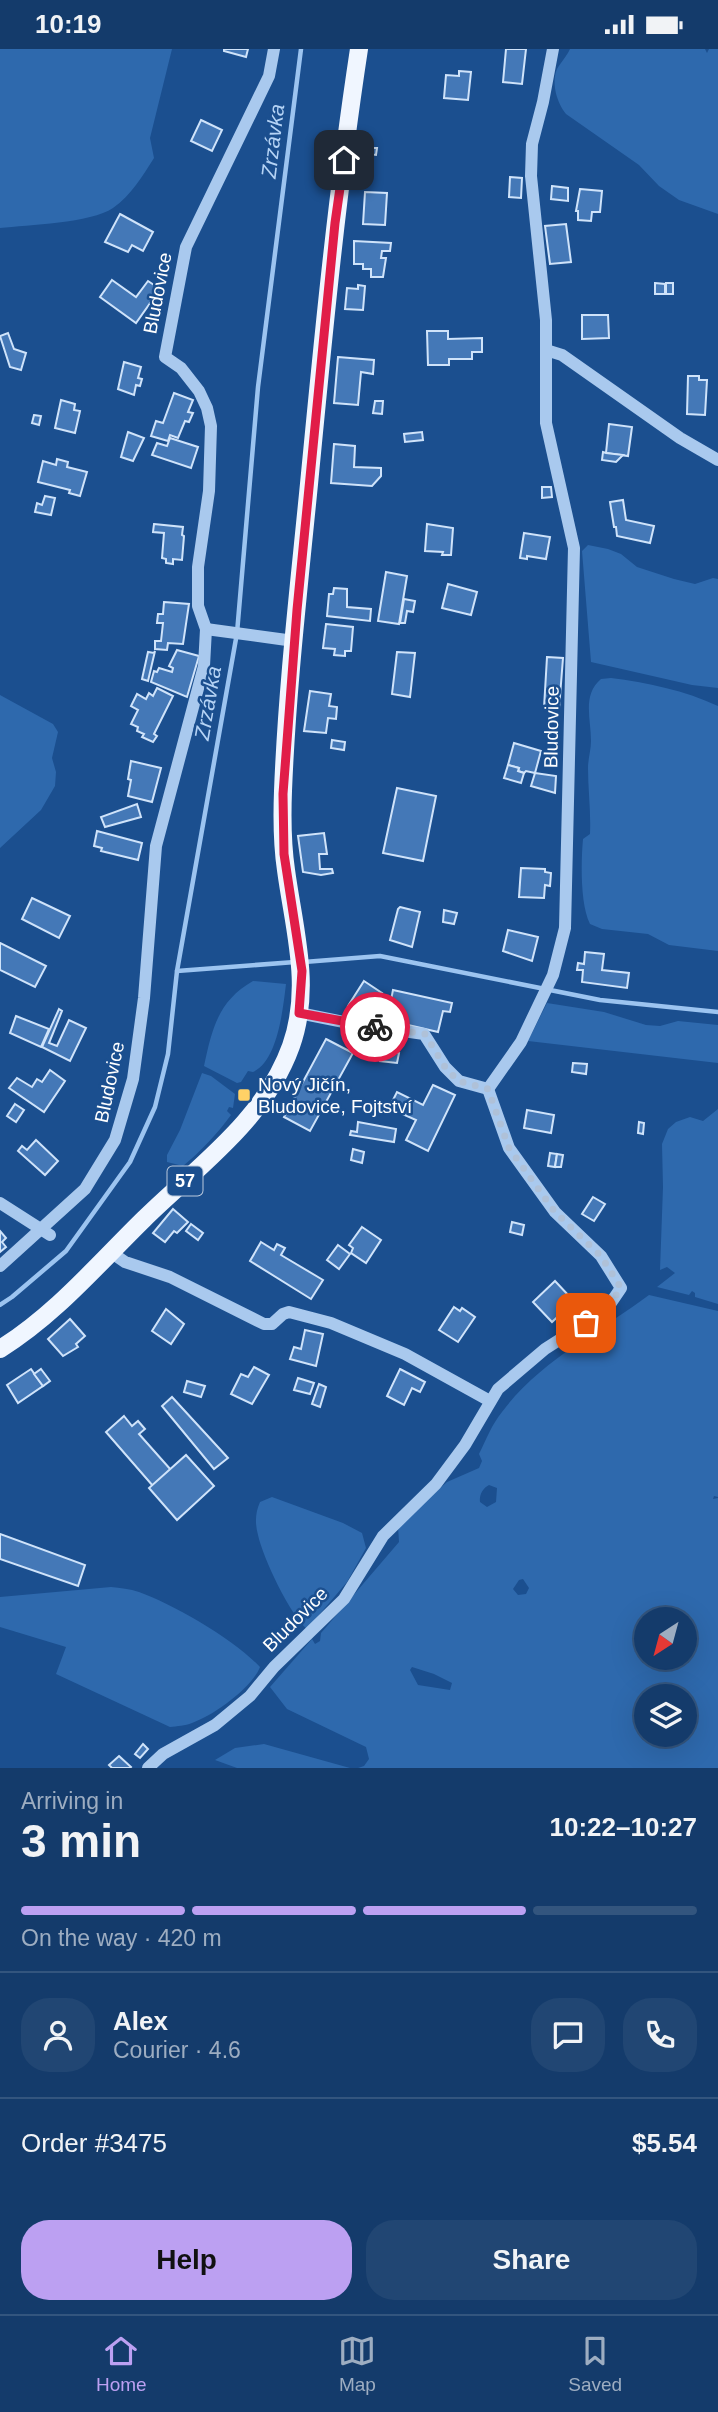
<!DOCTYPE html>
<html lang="en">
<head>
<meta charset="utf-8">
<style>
	body { margin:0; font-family:Helvetica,sans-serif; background:#214673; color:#f1f3f6; height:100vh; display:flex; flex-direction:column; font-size:26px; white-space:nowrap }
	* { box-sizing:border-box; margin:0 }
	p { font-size:23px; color:#9dadc1 }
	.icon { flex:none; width:38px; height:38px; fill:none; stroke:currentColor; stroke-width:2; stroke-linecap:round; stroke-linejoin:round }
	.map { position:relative; height:1719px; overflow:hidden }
	.panel { display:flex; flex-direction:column; background:#143b6b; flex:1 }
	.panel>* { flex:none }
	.needle { width:46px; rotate:216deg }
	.tools { position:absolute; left:634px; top:1558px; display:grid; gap:14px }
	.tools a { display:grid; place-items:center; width:63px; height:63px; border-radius:50%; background:#143b6b; box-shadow:0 7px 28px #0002,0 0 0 2px #33557e; font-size:35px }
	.pin { position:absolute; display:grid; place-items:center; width:60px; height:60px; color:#fff; margin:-30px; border-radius:14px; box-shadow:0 4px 10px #0006 }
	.courier { position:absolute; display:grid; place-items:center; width:70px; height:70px; margin:-35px; border:5px solid #e11d48; border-radius:50%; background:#fff; color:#222; box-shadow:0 2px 9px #0007 }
	.summary em { font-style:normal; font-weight:700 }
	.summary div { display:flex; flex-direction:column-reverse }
	.summary { display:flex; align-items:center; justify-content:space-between; height:119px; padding:0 21px }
	h1 { font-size:46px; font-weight:700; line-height:52px }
	.bar { display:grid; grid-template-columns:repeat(4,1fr); gap:10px 7px; align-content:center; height:84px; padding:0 21px }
	.bar i { height:9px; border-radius:5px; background:#33557e }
	.bar .current { background:#bca0f2 }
	.bar p { grid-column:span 4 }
	.line { display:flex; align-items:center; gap:18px; padding:0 21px; border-top:2px solid #33557e }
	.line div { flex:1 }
	.round { display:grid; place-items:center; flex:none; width:74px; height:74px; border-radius:28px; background:#214673 }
	.primary-button { display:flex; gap:14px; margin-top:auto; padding:14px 21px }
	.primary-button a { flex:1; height:80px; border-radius:28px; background:#bca0f2; color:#111; font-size:28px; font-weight:700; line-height:80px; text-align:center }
	.primary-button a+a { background:#214673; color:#f1f3f6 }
	.status { display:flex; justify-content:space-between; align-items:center; height:49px; padding:0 35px; background:#143b6b; direction:ltr }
	.status svg { height:19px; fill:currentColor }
	.dock { display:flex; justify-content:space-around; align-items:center; height:98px; border-top:2px solid #33557e; background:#143b6b; font-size:19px; color:#9dadc1 }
	.dock a { display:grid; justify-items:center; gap:4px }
	.dock .current { color:#bca0f2 }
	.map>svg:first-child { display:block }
</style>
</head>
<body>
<div class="status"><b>10:19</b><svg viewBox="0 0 49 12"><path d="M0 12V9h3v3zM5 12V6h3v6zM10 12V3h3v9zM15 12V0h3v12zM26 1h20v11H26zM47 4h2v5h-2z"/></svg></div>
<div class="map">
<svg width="718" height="1719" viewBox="0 0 718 1719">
	<rect width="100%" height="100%" fill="#1b4f8f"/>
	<!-- green -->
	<g fill="#2e69ad" fill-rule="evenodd">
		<path d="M0,0H172L150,89L154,109C142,128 131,146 113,159C91,174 28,176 0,179Z"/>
		<path d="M570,0H705L707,4L709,0H718V165L679,151L659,137L639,116L566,65C557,54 551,34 557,20C561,13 567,7 570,0Z"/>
		<path d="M588,496L608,500L621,505L637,518L674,530L695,535L713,529L718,530V639L692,636L591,613L582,502Z"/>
		<path d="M611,629C646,633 686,642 718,657V902L669,896L648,885L602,880L590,875C580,855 581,812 583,790L590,785C591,762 588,741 588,719C588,710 591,701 591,692C591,670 582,646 601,630Z"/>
		<path d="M0,646L53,675L58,683L52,709L56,723L55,737L41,761L0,799Z"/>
		<path d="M253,932L286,935C283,959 278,1012 253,1023L248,1022L241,1033L237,1034L204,1017C212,980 218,952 253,932Z"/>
		<path d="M547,954L604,963L646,976L660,977L678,972L718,976V1014L528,992Z"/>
		<path d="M202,1024L211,1027L235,1045L233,1059L229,1058L227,1062L231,1066C217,1085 201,1102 183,1117L167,1113V1106L180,1081Z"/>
		<path d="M718,1060V1255L695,1248V1244L692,1242L689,1246L657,1238L675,1224L667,1218L660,1221L663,1138L662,1095L668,1080L676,1073L690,1068L703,1072Z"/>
		<path d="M649,1246L718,1262V1448L714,1447L713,1450L718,1449V1719H358L364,1717L369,1710L366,1698L287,1660L270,1638L312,1590L315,1595L320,1592L321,1584L399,1493L398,1477L447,1433L479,1419L482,1412L479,1405C486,1391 492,1375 502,1363C540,1312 599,1283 649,1246ZM489,1436L497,1439L496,1453L487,1458L480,1453C479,1446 483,1439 489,1436ZM523,1530L529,1539L526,1545L518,1546L513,1540L519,1531ZM646,1570H684V1608H646ZM412,1618L434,1625L452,1634L450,1641L418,1636L410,1621ZM646,1647H684V1685H646Z"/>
		<path d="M272,1448L343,1474L362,1484L366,1499L347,1533L307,1580C290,1566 263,1509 258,1486C255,1475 255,1464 260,1453Z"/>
		<path d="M111,1538C120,1539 130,1540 139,1543C173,1555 235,1591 260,1618C252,1639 213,1667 192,1674C185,1677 177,1677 170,1678L56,1625L66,1598L0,1578V1548Z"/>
		<path d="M264,1695L350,1719H237L215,1711L235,1699Z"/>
	</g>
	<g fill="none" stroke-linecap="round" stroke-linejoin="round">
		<!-- stream -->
		<g stroke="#9cc4f0" stroke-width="4.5">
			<path d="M304,913L380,907L600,951L718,963"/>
			<path d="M177,922L295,913"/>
			<path d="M0,1256L12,1248L66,1202L130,1113L155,1058L168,1005L177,922L237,584L258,338L301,0"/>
		</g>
	</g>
	<!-- building -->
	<g fill="#4478b7" stroke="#cfe3fa" stroke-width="2">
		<path d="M224,0H248L246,8L224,2Z"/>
		<path d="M506,0H526L522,35L503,33Z"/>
		<path d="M459,22L471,23L468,51L444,49L446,26L459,27Z"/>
		<path d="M201,71L222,81L212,102L191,92Z"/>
		<path d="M369,99H377L376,106L368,105Z"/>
		<path d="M510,128L522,129L521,149L509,148Z"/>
		<path d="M552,137L568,139V152L551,150Z"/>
		<path d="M580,140L602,142L600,163H592L591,172L578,171V162H576Z"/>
		<path d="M365,143L387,144L385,176L363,175Z"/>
		<path d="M120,165L153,183L143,202L132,196L128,203L105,193Z"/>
		<path d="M566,175L571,213L550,215L545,177Z"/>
		<path d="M354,192L391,194L390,202H382L381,209H386L383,228H371V220H363V215H354Z"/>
		<path d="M112,231L136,248L148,232L160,240L136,274L100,248Z"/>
		<path d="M655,234L665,235V245H655Z"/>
		<rect x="666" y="234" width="7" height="11"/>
		<path d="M358,236L365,237L363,261L345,260L347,239L358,240Z"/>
		<path d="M582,266H608L609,289L582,290Z"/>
		<path d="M427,282H448V290L482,289V303H472V310H449V316H428Z"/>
		<path d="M8,284L14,300L26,304L21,321L10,318L0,287Z"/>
		<path d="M338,308L374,311L373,325L361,323L358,356L334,354Z"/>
		<path d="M124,313L141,318L138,329L142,330L140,337L136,336L134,346L118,340Z"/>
		<path d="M688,327H699V331H707L705,366L687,365Z"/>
		<path d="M174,344L193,351L188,363L193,364L189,373L185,372L178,389L170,386L168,392L151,387L156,372L163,374Z"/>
		<path d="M61,351L75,355L74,361L80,362L75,384L55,379Z"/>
		<path d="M375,352H383L382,365L373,364Z"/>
		<path d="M34,366L41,367L39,376L32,374Z"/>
		<path d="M609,375L632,378L628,407L606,404Z"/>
		<path d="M128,383L144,389L133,412L121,408Z"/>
		<path d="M422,383L423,391L405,393L404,385Z"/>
		<path d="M170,389L198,398L191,419L152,406L157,394L167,397Z"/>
		<path d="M334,395L355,397L354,418L381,419V427L372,437L331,434Z"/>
		<path d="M603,403L606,404L623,406L616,413L602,411Z"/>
		<path d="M57,410L68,413L67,418L87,423L80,447L69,444L70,441L38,433L43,412L56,416Z"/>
		<path d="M542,438H551L552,448L542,449Z"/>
		<path d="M45,447L55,449L51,466L35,463L37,454L42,456Z"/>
		<path d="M623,451L626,471L654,477L650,494L617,487L616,478H614L610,453Z"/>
		<path d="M154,475L183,478L182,486L184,487L182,511L173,510V515L166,514V510L162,509L164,484L153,483Z"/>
		<path d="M427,475L453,479L451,506H442L443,503L425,502Z"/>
		<path d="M524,484L550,488L546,510L527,507V510L520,509Z"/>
		<path d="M386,523L407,527L399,575L378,572Z"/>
		<path d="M448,535L477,543L471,566L442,559Z"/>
		<path d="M334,539L347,540V558L371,560L370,572L327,567L329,545H333Z"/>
		<path d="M404,550L415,552L413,563L407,562L405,574H400Z"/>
		<path d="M164,553L189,555L183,595L168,594L167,601L155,600V592H161L163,574H157L158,565H163Z"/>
		<path d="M326,575L353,578L351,602H345V607L334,606L335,600L323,599Z"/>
		<path d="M177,601L199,607L187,648L151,633L154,622L157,623L159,619L172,623L173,619L169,617Z"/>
		<path d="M155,602L148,632L142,630L148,603L154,604Z"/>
		<path d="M397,603L415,604L410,648L392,645Z"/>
		<path d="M547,608L563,609L559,660L544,659Z"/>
		<path d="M157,639L173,647L154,685L157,687L153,693L142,688L144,685L137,682L138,678L131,675L138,661L131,657L137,645L146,650L149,644L153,647Z"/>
		<path d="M310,642L331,645L329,657L337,658L336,670L328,669L326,684L304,682Z"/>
		<path d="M332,691L345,693L344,701L331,699Z"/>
		<path d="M514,694L541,702L535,724L526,722L524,724L518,722L519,719L508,716Z"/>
		<path d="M131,712L161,719L152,753L128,747L131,731L128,730Z"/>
		<path d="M508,716L519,719L518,722L524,724L521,734L504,729Z"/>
		<path d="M535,724L556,727L555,744L531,737Z"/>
		<path d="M397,739L436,747L423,812L383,804Z"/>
		<path d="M137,755L141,768L105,778L101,768Z"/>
		<path d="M97,782L142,794L138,811L101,802L102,799L94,797Z"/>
		<path d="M324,784L327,805H319L320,820H332L333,824L321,826L303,823L298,787Z"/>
		<path d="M521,819L545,820V823L551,824L550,837L545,836L544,849L519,848Z"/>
		<path d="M32,849L70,867L59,889L22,870Z"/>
		<path d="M400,858L420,863L412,898L390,891L398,860Z"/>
		<path d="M444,861L457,864L454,875L443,873Z"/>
		<path d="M508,881L538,888L532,912L503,902Z"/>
		<path d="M0,894L46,917L35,938L0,921Z"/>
		<path d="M585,903L604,905L602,921L629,924L627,939L582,933L583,921H577L578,914L584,915Z"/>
		<path d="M364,932L382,944L365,969L348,957Z"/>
		<path d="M393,941L452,954L450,963L443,962L438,983L387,971Z"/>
		<path d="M374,955L389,959L387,971L366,966Z"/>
		<path d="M59,960L62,962L49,994L57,997L69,971L86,979L70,1012L42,998Z"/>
		<path d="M16,967L49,980L41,998L10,984Z"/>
		<path d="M326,990L353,1004L310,1082L284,1068Z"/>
		<path d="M381,1002L399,1004L397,1014L380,1012Z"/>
		<path d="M573,1014L587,1015L586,1025L572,1023Z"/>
		<path d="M50,1021L65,1032L44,1063L9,1039L17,1029L32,1038L37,1030L42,1033Z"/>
		<path d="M433,1036L455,1046L428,1102L406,1091L416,1071L389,1059L397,1043L423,1056Z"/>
		<path d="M15,1055L24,1061L16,1073L7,1067Z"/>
		<path d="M527,1061L554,1066L551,1084L524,1079Z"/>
		<path d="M358,1073L396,1080L394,1093L350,1086L351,1082L357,1083Z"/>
		<path d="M639,1073L644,1074L643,1085L638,1084Z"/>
		<path d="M36,1091L58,1112L45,1126L18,1102L22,1097L27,1101Z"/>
		<path d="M353,1100L364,1103L362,1114L351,1111Z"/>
		<path d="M550,1104L557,1105L555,1118L548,1117Z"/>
		<path d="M557,1105L563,1106L561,1118H555Z"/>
		<path d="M593,1148L605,1155L594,1172L582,1165Z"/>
		<path d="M173,1160L188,1173L177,1184L174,1182L165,1193L153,1184Z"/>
		<path d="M512,1173L524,1176L522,1186L510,1183Z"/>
		<path d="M191,1175L203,1184L198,1191L186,1182Z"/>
		<path d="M362,1178L381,1191L366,1214L351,1204L353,1199L349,1196Z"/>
		<path d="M0,1182L6,1189L2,1193L6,1198L0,1203Z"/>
		<path d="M261,1193L274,1201L277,1195L285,1199L281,1206L323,1231L311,1250L250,1212Z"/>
		<path d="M338,1196L350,1205L339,1220L327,1211Z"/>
		<path d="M555,1232L570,1248L560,1257L565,1261L552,1273L533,1253Z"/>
		<path d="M454,1258L460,1262L462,1259L475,1268L458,1293L439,1281Z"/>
		<path d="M166,1260L184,1275L171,1295L152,1282Z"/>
		<path d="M70,1270L85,1287L76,1295L78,1298L63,1307L48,1290Z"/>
		<path d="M305,1281L323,1285L316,1317L290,1310L294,1298L301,1300Z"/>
		<path d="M254,1318L269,1326L252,1355L231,1345L241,1325L248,1328Z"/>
		<path d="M31,1320L43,1337L18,1354L7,1336Z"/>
		<path d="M41,1320L50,1332L43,1337L34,1325Z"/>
		<path d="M400,1320L425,1333L420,1343L412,1339L404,1356L387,1347Z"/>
		<path d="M298,1329L314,1334L310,1345L294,1341Z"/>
		<path d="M187,1332L205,1337L201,1348L184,1343Z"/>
		<path d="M319,1335L326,1338L320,1358L312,1355Z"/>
		<path d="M172,1348L228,1409L214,1420L162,1357Z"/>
		<path d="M124,1367L132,1377L138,1372L145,1380L139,1385L171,1421L153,1437L106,1383Z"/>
		<path d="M186,1406L214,1437L177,1471L149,1439Z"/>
		<path d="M0,1485L85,1516L78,1537L0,1510Z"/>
		<path d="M143,1695L148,1700L140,1709L135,1705Z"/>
		<path d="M119,1707L131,1718L130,1719H112L109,1716Z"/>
	</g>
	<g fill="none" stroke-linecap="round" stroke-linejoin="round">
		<!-- minor -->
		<g stroke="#a9c9ee" stroke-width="12">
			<path d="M546,301L562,306L680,389L718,411"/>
			<path d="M206,580L294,592"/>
			<path d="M299,964L354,975L424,985L445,1018L459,1032L488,1040"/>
			<path d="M488,1040L521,993L553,926L565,879L574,499L546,374V271L531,127L532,95L543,53L553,0"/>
			<path d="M0,1154L50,1186"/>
			<path d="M112,1204L125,1213L170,1228L264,1275H272L283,1265L289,1263L331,1274L405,1305L490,1352"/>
			<path d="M0,1217L85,1140L115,1091L133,1030L144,949L156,797L204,617L206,580L198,557V518L209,442L211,377L207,359L199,342L181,319L165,308L186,198L269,27L274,0"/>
			<path d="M148,1719L163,1705L215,1676L250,1647L274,1618L344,1550L383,1487L436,1435L465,1396L498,1340L545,1300L606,1261L621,1239L601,1207L555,1163L509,1099L488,1040"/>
		</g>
		<!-- major -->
		<path stroke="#f0f6ff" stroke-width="18" d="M0,1300C55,1266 98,1215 144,1170C198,1117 264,1072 291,997C312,938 294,881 286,821C282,794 282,768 283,742C287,639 299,537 309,435C323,289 337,144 359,0"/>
	</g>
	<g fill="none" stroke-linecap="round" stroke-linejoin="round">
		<!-- done -->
		<path stroke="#afc1d8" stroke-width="7" stroke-dasharray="0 12.6" d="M375,978L425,985L445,1018L458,1032L488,1040L509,1099L555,1163L601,1207L621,1239L606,1261L586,1274"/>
		<!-- route -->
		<path stroke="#e11d48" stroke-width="9" d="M344,111L335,174L297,561L283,745L284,805L302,922L299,964L375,978"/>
	</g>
	<!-- markers -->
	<rect fill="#ffd166" stroke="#1b4f8f" stroke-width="2.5" x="237" y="1039" width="14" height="14" rx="3.5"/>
	<g text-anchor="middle" stroke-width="5" stroke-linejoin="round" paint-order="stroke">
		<!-- shield labels -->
		<rect fill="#1b4f8f" stroke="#bbcadd" stroke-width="2" x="167.5" y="1117.5" width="35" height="29" rx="5"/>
		<g font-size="18" font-weight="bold" fill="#fff">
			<text x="185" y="1138">57</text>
		</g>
		<!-- street labels -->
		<g font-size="19" fill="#fff" stroke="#1b4f8f">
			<text transform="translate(157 244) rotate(-79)" y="7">Bludovice</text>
			<text transform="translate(551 678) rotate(-89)" y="7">Bludovice</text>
			<text transform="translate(109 1033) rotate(-78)" y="7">Bludovice</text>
			<text transform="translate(295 1570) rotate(-45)" y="7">Bludovice</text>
		</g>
		<!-- poi labels -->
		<g font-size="19" fill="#fff" stroke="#1b4f8f" text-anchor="start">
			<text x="258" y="1042">Nový Jičín,<tspan x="258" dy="22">Bludovice, Fojtství</tspan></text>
		</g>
		<!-- water labels -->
		<g font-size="21" font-style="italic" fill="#b5d3f5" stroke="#1b4f8f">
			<text transform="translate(273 92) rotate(-83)" y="7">Zrzávka</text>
			<text transform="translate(208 654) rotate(-80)" y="7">Zrzávka</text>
		</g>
	</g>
</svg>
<div class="tools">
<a><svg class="needle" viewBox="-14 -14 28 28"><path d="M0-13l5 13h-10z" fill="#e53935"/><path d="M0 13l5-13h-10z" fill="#9dadc1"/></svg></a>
<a><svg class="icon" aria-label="layers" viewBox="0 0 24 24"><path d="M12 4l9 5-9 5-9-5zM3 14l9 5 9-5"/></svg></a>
</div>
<div class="pin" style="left:586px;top:1274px;background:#ea580c"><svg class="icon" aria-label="bag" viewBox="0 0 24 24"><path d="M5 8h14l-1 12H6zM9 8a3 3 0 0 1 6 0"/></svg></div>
<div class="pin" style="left:344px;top:111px;background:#1f2937"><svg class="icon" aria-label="home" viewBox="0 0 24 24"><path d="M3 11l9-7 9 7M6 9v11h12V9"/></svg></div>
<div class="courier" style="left:375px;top:978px"><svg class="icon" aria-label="bike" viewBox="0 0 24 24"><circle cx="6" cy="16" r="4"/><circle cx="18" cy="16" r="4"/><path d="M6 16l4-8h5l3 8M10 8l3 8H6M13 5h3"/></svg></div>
</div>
<section class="panel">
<div class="summary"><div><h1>3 min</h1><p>Arriving in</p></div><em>10:22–10:27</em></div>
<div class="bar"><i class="current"></i><i class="current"></i><i class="current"></i><i></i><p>On the way · 420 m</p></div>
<div class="line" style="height:126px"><a class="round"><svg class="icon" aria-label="person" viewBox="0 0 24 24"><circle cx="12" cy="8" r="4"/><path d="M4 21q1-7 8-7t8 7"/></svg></a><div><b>Alex</b><p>Courier · 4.6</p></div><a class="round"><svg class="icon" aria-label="chat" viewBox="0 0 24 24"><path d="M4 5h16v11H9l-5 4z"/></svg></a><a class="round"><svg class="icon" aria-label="phone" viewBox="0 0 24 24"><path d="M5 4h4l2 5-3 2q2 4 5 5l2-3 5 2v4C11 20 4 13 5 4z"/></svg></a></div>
<div class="line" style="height:91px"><div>Order #3475</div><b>$5.54</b></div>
<div class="primary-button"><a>Help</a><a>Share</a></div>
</section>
<nav class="dock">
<a class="current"><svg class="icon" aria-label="home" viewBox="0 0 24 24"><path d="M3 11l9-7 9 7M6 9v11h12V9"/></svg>Home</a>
<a><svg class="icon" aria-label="map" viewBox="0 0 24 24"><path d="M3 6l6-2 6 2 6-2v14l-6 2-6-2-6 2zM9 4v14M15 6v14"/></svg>Map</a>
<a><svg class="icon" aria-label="saved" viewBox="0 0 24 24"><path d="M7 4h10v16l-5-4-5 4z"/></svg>Saved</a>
</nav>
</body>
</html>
